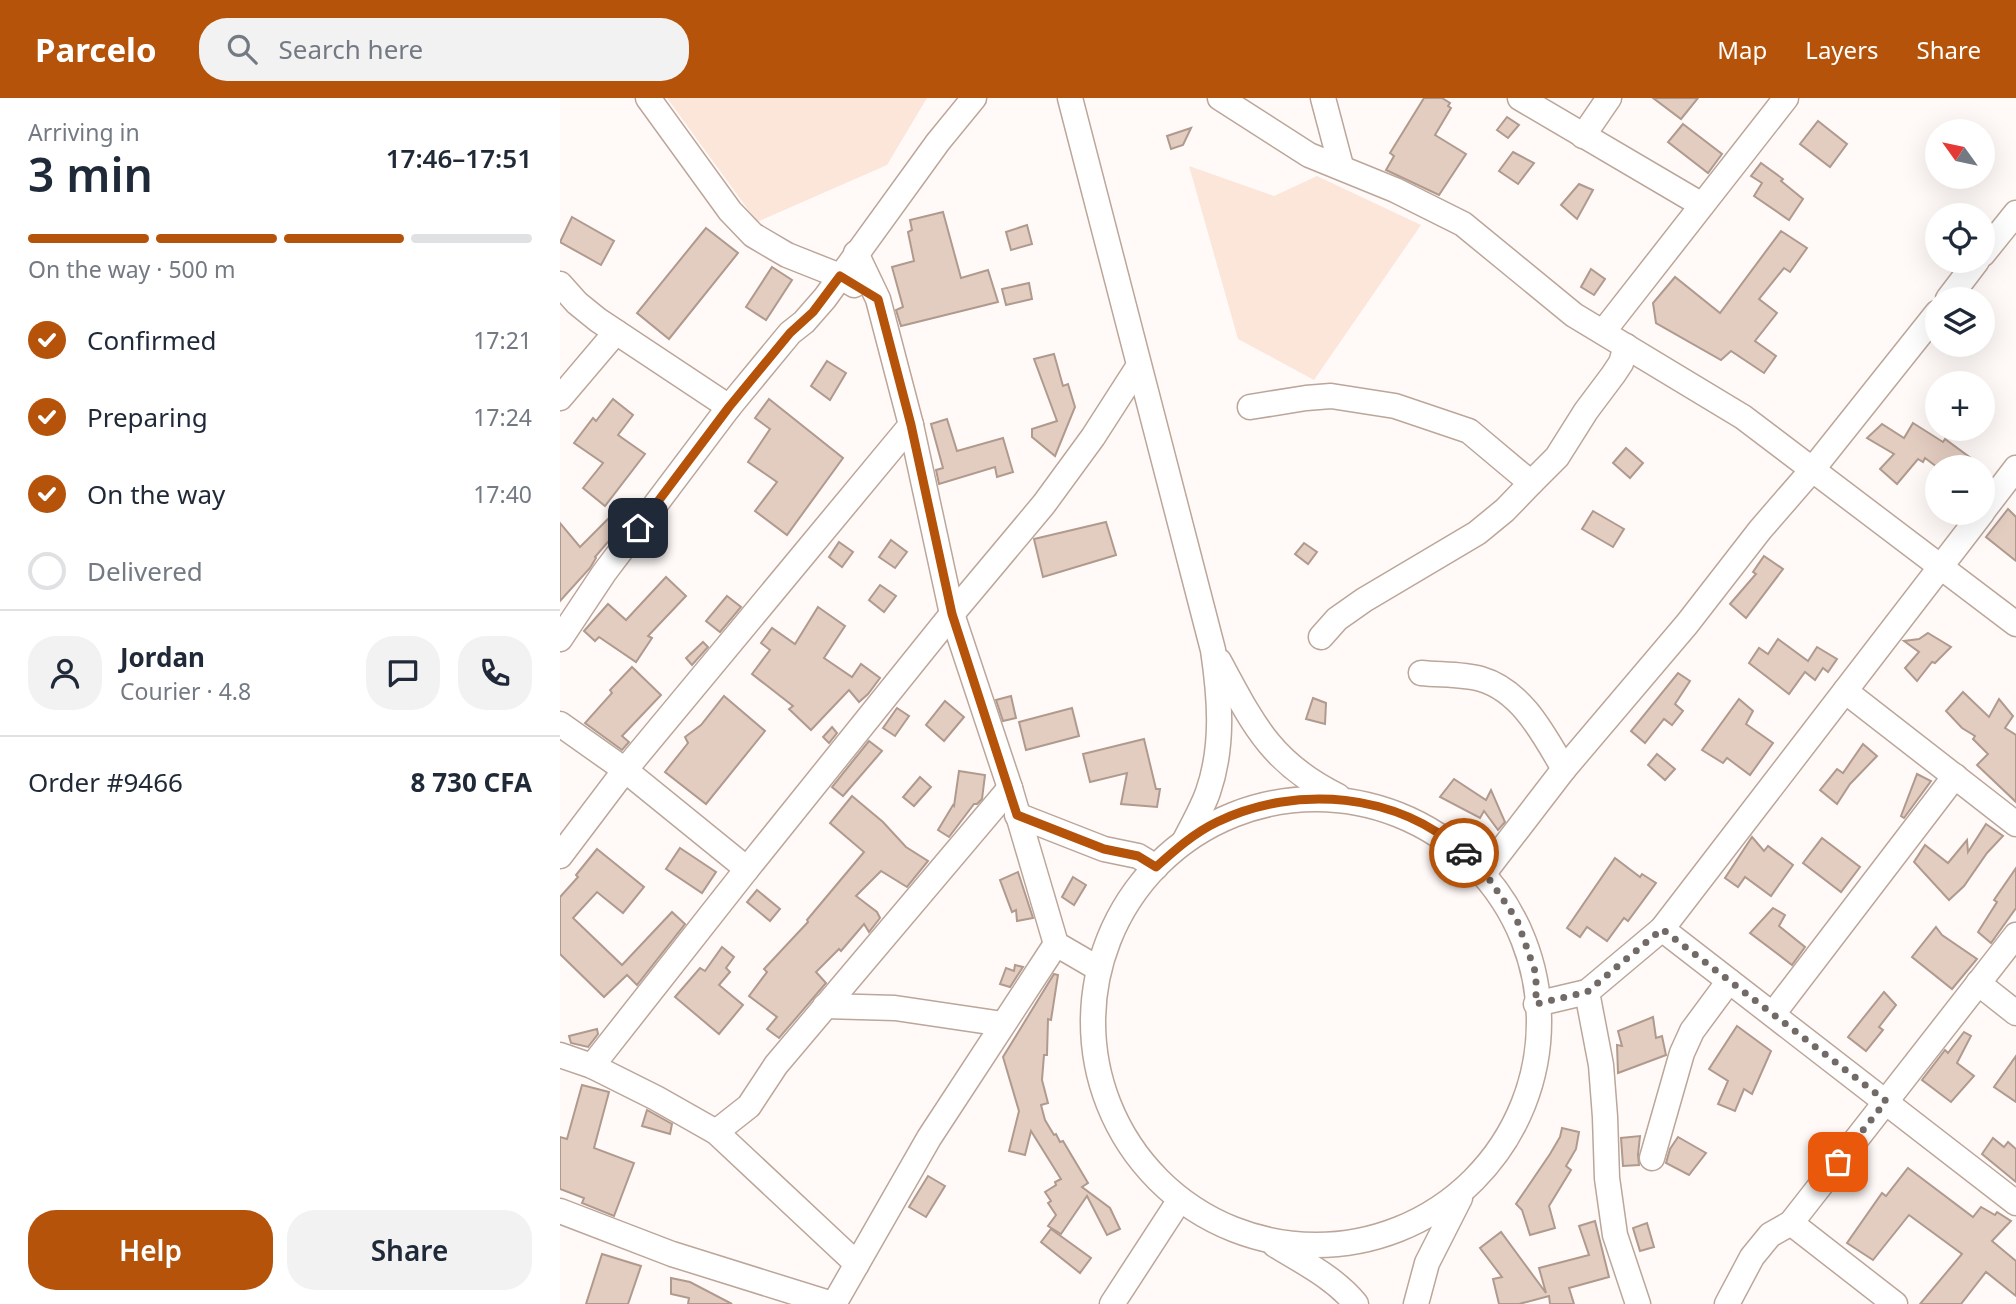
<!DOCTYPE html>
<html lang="en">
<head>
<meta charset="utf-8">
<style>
	body { margin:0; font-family:"Noto Sans",sans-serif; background:#f2f2f3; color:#1f2937; height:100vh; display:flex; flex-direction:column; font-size:26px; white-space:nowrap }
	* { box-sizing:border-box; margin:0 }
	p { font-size:23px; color:#747a83 }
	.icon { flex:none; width:38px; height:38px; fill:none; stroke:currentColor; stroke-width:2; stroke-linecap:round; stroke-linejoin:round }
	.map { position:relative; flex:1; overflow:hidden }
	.sheet { display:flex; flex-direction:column; background:#fff; width:560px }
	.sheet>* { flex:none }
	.needle { width:46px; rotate:303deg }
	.controls { position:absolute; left:1365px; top:21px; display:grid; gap:14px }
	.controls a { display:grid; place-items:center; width:70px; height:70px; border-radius:50%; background:#fff; box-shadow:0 7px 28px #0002; font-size:35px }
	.pin { position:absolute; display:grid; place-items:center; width:60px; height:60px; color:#fff; margin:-30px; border-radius:14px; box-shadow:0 4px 10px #0006 }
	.courier { position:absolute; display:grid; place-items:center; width:70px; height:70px; margin:-35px; border:5px solid #b45309; border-radius:50%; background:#fff; color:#222; box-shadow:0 2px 9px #0007 }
	.overview em { font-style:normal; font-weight:600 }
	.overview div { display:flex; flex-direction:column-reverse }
	.overview { display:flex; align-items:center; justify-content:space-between; height:119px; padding:0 28px }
	h1 { font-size:46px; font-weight:600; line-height:52px }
	.bar { display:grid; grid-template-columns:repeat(4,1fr); gap:10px 7px; align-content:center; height:84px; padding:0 28px }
	.bar i { height:9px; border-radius:5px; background:#e0e1e3 }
	.bar .selected { background:#b45309 }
	.bar p { grid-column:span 4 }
	.line { display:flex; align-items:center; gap:18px; padding:0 28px; border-top:2px solid #e0e1e3 }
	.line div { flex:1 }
	.round { display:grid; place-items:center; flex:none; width:74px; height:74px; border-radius:28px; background:#f2f2f3 }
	ol { padding:0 28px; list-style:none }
	li { display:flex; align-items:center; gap:21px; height:77px }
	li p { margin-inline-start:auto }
	li .icon { padding:7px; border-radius:50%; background:#b45309; color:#fff; stroke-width:4 }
	li:last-child { color:#747a83 }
	li i { width:38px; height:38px; border:4px solid #e0e1e3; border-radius:50% }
	.cta { display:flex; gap:14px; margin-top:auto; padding:14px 28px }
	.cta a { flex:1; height:80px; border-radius:28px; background:#b45309; color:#fff; font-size:28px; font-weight:600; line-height:80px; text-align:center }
	.cta a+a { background:#f2f2f3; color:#1f2937 }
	header { display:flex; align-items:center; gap:42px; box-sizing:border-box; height:98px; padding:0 35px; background:#b45309; color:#fff }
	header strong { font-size:33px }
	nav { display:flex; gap:38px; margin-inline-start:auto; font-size:24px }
	.search { width:490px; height:63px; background:#f2f2f3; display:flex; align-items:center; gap:18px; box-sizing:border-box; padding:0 24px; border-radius:28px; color:#747a83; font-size:26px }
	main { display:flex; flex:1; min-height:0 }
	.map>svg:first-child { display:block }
</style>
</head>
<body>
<header>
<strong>Parcelo</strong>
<div class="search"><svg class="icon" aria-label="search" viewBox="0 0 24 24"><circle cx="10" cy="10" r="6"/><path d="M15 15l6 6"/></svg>Search here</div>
<nav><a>Map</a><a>Layers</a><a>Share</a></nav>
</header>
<main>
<section class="sheet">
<div class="overview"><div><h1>3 min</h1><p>Arriving in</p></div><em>17:46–17:51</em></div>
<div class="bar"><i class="selected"></i><i class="selected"></i><i class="selected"></i><i></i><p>On the way · 500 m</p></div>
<ol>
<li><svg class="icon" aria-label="check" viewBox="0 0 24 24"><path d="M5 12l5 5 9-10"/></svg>Confirmed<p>17:21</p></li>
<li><svg class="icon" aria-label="check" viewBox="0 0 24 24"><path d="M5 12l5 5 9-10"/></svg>Preparing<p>17:24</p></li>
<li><svg class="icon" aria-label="check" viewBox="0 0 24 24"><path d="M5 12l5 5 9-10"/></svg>On the way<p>17:40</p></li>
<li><i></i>Delivered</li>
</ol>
<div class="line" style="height:126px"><a class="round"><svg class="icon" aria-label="person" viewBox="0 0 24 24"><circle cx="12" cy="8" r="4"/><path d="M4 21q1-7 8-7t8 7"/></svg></a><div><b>Jordan</b><p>Courier · 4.8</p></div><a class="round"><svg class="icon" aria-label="chat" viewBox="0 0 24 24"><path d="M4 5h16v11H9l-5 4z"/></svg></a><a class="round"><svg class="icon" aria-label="phone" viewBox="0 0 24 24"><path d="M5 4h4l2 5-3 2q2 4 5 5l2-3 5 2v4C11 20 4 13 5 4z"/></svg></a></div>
<div class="line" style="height:91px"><div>Order #9466</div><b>8 730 CFA</b></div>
<div class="cta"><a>Help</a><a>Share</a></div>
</section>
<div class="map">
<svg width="1456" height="1206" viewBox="0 0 1456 1206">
	<rect width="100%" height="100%" fill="#fffaf8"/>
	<!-- green -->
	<g fill="#fce6d9">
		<path d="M107,0H367L327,67L197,124Z"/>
		<path d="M629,68L714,98L757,78L861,127L754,282L678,241Z"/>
	</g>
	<!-- building -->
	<g fill="#e3ccc0" stroke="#b09a8e" stroke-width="2">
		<path d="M864,0H882L890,5L888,8L891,10L875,37L906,56L879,97L826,72L834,58L830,55Z"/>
		<path d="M1093,0H1138L1121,21Z"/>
		<path d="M947,19L959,27L948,40L937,32Z"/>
		<path d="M1258,23L1287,46L1270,69L1240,46Z"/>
		<path d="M1123,26L1162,56L1148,75L1108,44Z"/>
		<path d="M631,30L623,47L611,51L607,38Z"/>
		<path d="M953,54L974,65L958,86L939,73Z"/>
		<path d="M1201,65L1223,81L1221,83L1243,101L1229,122L1194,98L1202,85L1191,78Z"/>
		<path d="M1019,86L1033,92L1017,121L1001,107Z"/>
		<path d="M383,114L401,180L428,172L438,204L341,228L336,212L343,209L332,169L354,163L348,134L352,132L350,122Z"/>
		<path d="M12,119L54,143L41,167L0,144Z"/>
		<path d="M467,127L472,146L451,152L446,134Z"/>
		<path d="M146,130L178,155L109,241L77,215Z"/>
		<path d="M1221,133L1247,150L1230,174L1224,170L1199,201L1217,215L1195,243L1216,258L1204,275L1171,253L1161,262L1096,225L1093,205L1115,179L1160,215Z"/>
		<path d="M212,169L232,182L206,222L186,209Z"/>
		<path d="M1031,171L1045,181L1034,197L1021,189Z"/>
		<path d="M469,185L472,201L446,207L442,191Z"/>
		<path d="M494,256L503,288L508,286L515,309L495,358L472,339V331L497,323L474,261Z"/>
		<path d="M267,263L286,275L270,302L251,288Z"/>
		<path d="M53,301L73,317L58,337L85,356L45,408L23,390L43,365L14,345L33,320L36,323Z"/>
		<path d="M209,301L283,360L227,437L195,413L217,384L188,364L210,331L195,320Z"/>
		<path d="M387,321L397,353L443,340L453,374L437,379L435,369L379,386L376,372L383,370L371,326Z"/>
		<path d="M1353,325L1383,344L1385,341L1423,369H1377L1365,360L1363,364L1358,361L1337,386L1320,371L1334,356L1307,340L1322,326L1344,340Z"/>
		<path d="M1066,350L1083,365L1070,380L1053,365Z"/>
		<path d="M1448,411L1456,419V463L1426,439Z"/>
		<path d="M1033,413L1064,431L1053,449L1022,431Z"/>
		<path d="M48,421L59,431L35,459L36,460L30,470L0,503V425L20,449Z"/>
		<path d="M546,424L556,457L483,479L474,441Z"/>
		<path d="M331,442L347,454L335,470L319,459Z"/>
		<path d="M279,444L293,454L282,469L269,459Z"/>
		<path d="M744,445L757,454L748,466L735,456Z"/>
		<path d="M1204,458L1223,471L1186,520L1170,506L1196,476L1193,474Z"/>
		<path d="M106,479L126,498L88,538L92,540L76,564L39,539L35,543L24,533L48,506L66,522Z"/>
		<path d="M320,487L336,498L324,514L309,502Z"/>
		<path d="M167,498L181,509L160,534L146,523Z"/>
		<path d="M258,509L285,528L264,560L292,579L301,566L320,580L308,596L299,604L289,592L251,632L229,611L233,608L192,576L210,552L201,545L212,530L235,546Z"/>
		<path d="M1368,535L1391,549L1375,565L1372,564L1357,583L1345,570L1359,554L1344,543L1359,541Z"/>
		<path d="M1218,541L1248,563L1257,549L1277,561L1268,574L1263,570L1255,582L1245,574L1229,596L1189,565L1199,550L1208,556Z"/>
		<path d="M143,544L148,549L132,567L126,560Z"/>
		<path d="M72,569L101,597L62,638L69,644L62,652L25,625L52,595L50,592Z"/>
		<path d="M1118,575L1130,583L1115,606L1123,613L1112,627L1104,621L1085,645L1071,633Z"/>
		<path d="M1403,594L1429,619L1439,601L1453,618L1445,630L1456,637V704L1417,667L1428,656L1413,641L1415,638L1402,630L1386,613Z"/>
		<path d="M164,598L205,633L146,706L105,674L128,645L125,639L141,627Z"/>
		<path d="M451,598L456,620L443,623L436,602Z"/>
		<path d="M753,600L766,605L765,626L746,621Z"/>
		<path d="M1179,601L1193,613L1186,626L1213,645L1190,677L1167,660L1163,665L1142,652Z"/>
		<path d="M385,603L404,619L384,643L366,627Z"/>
		<path d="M337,610L349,618L335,638L323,630Z"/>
		<path d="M512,610L519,638L466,652L459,624Z"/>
		<path d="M272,629L277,635L269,645L263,639Z"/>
		<path d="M584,641L596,691H600L597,709L561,706L567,675L530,684L523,656Z"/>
		<path d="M309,643L322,653L283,698L272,689Z"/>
		<path d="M1303,646L1317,658L1290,686L1277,706L1260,692L1277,671L1283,675Z"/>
		<path d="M1097,656L1115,671L1105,682L1088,667Z"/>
		<path d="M399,673L425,677L422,701L417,706H414L389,739L378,732L393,707L394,708Z"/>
		<path d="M1357,676L1371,683L1344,720L1341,718Z"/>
		<path d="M360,679L371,689L354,708L343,699Z"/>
		<path d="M894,681L926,702L931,692L945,724L938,732L924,713L920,720L880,699Z"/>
		<path d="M292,698L323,724L346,749L368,763L347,789L321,773L296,798L317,814L320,820L309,834L304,826L281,853L279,851L256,874L266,885L219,940L207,931L217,919L189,898L207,874L204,871L248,824L247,822L304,754L270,725Z"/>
		<path d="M1426,726L1443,738L1427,755L1404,788L1389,802L1354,764L1365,747L1388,765L1407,742L1408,754Z"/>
		<path d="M1192,739L1204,753L1208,748L1233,767L1211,798L1185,779L1178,789L1165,780Z"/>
		<path d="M1262,740L1300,769L1281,794L1243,765Z"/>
		<path d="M120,750L156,774L142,795L106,771Z"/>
		<path d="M37,751L84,789L63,815L37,794L13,820L62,867L112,814L125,826L77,887L67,877L44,899L0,856V799L18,779L16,777Z"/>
		<path d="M1055,760L1080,779L1082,776L1096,785L1068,823L1064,820L1047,843L1027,829L1020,839L1007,830Z"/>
		<path d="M1456,770V810L1431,845L1418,834L1437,804L1434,802Z"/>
		<path d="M458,774L473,820L457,823L456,812L452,814L440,782Z"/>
		<path d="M513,779L526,787L514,807L502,799Z"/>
		<path d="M197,792L220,811L210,823L187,804Z"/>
		<path d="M1213,810L1225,817L1219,828L1245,849L1232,867L1190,835Z"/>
		<path d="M1376,829L1382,837L1417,861L1392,891L1352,859Z"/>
		<path d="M162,849L174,859L166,870L170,874L159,887L183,907L159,936L115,899L140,870L145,873Z"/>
		<path d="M455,867L463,869L450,889L440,886L446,870L454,873Z"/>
		<path d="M494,876L498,877L491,922L488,921L487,957H484L482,982L488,1005L481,1007L485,1022L494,1037L496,1036L500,1044L503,1043L528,1085L522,1089L550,1110L560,1131L547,1137L527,1098L501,1136L488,1128L496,1117L488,1105L491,1103L485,1094L496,1087L495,1084L501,1081L471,1033L465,1057L449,1053L459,1013L443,959Z"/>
		<path d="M1324,894L1336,907L1319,929L1323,932L1306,953L1288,939Z"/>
		<path d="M1093,919L1096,940L1102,938L1106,957L1058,975L1057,947L1062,948L1058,933Z"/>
		<path d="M1177,928L1211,953L1192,996L1184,991L1175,1013L1158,1006L1168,983L1149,971Z"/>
		<path d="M37,931L38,936L28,949L11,945L9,938Z"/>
		<path d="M1404,934L1411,938L1397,965L1414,978L1391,1004L1362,982L1385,952L1388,955Z"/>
		<path d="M1456,958V1004L1434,989Z"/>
		<path d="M22,987L49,994L34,1050L74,1065L54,1118L22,1105L24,1100L0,1091V1039L7,1041Z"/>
		<path d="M87,1012L112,1026L110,1036L82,1028Z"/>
		<path d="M1002,1030L1019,1034L1016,1051L1006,1068L1011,1072L989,1108L995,1130L970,1137L962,1112L956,1106L990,1056L1000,1039Z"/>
		<path d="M1080,1038L1078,1057L1079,1067L1063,1068L1061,1040Z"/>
		<path d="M1118,1039L1146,1055L1129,1077L1106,1065L1110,1051Z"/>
		<path d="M1433,1040L1444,1049L1448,1044L1456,1051V1084L1422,1056Z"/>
		<path d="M1348,1070L1413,1119L1421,1109L1435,1117L1437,1114L1451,1123L1432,1143L1456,1163V1198L1426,1174L1401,1206H1360L1402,1156L1349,1117L1313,1162L1287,1145L1322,1095L1326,1098Z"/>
		<path d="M368,1078L385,1088L366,1119L349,1109Z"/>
		<path d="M1035,1123L1049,1179L1009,1190L1014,1206H990L989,1198L959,1206H939L933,1181L942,1179L920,1150L941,1134L986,1195L979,1170L1029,1157L1019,1128Z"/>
		<path d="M1087,1125L1094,1149L1080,1153L1073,1130Z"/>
		<path d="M491,1131L531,1160L520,1175L481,1144Z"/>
		<path d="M42,1156L81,1168L68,1206H26Z"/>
		<path d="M111,1180L130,1184L172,1206H128L129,1200L111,1196Z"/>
	</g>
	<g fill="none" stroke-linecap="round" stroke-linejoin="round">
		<!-- minor casing -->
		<g stroke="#bca69a" stroke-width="27">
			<g id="minor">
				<path d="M88,0L170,113L193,137L227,157L280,178L294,187"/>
				<path d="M510,0L653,552C660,599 664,648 648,694C642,711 632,728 624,744"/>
				<path d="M660,0L749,57L835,92L903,126L1014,217L1183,319L1456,526"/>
				<path d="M763,0L781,68"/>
				<path d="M960,0L1142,107"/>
				<path d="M1023,38L1049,0"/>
				<path d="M296,155L318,201L351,327L392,516L450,690L496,846L539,871"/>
				<path d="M1423,156L1456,115"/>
				<path d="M0,186L17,205L38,222L169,309"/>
				<path d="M1388,201L1417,163"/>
				<path d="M1043,234L1226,0"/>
				<path d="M0,300L56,234"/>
				<path d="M690,309L746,300L771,298L835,308L909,333L971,385L997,359L1026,313L1053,277L1061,265L1066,248"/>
				<path d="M1423,413L1456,370"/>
				<path d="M761,539L777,521L804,502L917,435L945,412L971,385"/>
				<path d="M0,541L44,475L169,309L230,235L244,224L265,200L378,44L414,0"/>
				<path d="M659,563C693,626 711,665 778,698"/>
				<path d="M861,575C881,577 903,576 921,581C962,593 984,637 1004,671"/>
				<path d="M1285,593L1456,726"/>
				<path d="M0,626L65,672L187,771"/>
				<circle cx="756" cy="924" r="223"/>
				<path d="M457,717L544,751L578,758L596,769"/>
				<path d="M0,758L65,672L351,327"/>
				<path d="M924,775L1004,671L1127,526L1200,432L1252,372L1377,215"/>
				<path d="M1102,831L1456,1105"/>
				<path d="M1418,885L1456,915"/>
				<path d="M976,906L1027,894"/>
				<path d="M265,908L335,910L443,926"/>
				<path d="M1213,916L1395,678"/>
				<path d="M0,957L32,968L96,1000L156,1034L297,1166"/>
				<path d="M32,968L187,771L392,516L484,406L533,339L578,269"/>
				<path d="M156,1034L189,1008L216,967L450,690"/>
				<path d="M1092,1060L1122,955L1132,933L1169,883"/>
				<path d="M0,1113L112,1156L272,1206"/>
				<path d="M1231,1125L1335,1206"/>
				<path d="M715,1147C743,1164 775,1180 796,1206"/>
				<path d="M274,1206L369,1040L496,846"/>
				<path d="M552,1206L619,1103"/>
				<path d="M856,1206L867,1165L900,1100"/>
				<path d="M1078,1206L1055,1137L1047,1080L1045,1019L1041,967L1027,894L1102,831L1422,415"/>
				<path d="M1167,1206L1192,1159L1210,1137L1231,1125L1456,837"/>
			</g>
		</g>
		<!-- minor -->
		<use href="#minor" stroke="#fff" stroke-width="24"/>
	</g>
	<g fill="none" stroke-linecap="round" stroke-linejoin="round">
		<!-- done -->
		<path stroke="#716a66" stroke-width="7" stroke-dasharray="0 12.6" d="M904,755L925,775L957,822L976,876V906L1027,894L1102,831L1326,1003L1278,1064"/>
		<!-- route -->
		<path stroke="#b45309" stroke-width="9" d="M78,430L169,309L230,235L253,214L280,178L318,201L351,327L392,516L457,717L544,751L578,758L596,769C615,752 634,735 657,724C736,686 838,694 904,755"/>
	</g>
</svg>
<div class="controls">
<a><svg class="needle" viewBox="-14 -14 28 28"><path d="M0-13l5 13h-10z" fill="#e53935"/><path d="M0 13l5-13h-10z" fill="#747a83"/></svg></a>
<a><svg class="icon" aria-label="locate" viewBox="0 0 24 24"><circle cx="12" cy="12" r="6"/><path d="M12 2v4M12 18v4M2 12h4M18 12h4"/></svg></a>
<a><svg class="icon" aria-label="layers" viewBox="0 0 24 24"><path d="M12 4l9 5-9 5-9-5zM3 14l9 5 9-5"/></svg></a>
<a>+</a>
<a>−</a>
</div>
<div class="pin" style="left:1278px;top:1064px;background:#ea580c"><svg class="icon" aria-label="bag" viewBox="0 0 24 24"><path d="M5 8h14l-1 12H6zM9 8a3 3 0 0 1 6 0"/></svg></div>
<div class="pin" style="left:78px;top:430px;background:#1f2937"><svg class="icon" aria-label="home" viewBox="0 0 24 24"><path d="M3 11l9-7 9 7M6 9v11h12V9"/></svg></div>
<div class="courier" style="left:904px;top:755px"><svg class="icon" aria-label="car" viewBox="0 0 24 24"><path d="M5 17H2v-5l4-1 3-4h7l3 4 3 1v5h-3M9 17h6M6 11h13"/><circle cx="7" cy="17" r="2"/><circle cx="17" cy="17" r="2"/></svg></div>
</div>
</main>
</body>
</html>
